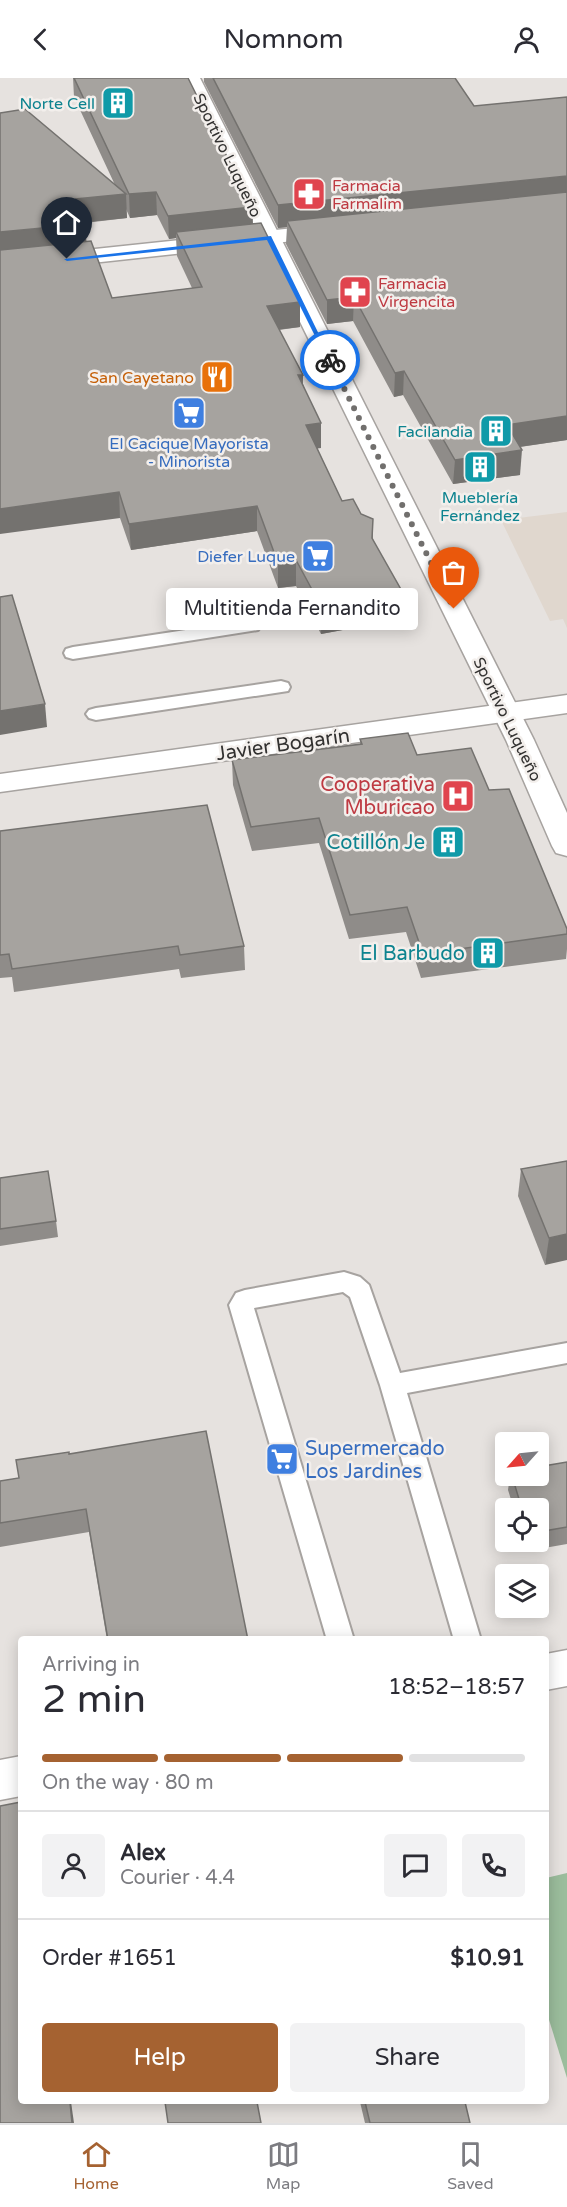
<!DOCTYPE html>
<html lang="en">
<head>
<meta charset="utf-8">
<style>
	body { margin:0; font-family:"Varela Round",sans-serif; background:#f2f2f3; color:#2b2b33; height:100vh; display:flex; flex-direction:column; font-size:22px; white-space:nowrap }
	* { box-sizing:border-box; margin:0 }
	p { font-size:20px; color:#7c7c81 }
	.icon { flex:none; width:33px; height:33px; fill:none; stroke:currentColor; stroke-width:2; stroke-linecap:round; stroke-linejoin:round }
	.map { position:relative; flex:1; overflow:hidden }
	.details { position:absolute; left:18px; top:1558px; width:531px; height:468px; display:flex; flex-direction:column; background:#fff; border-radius:6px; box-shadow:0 3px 15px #0003 }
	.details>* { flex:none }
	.needle { width:39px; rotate:243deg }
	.controls { position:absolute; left:495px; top:1354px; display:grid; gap:12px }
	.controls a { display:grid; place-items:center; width:54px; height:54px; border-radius:6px; background:#fff; box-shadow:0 3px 15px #0003; font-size:30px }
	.pin { position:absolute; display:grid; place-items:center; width:51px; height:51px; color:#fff; margin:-62px -26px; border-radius:50% 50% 50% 0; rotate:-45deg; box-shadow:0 0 6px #0007 }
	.pin .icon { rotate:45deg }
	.courier { position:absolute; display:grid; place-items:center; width:60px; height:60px; margin:-30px; border:4px solid #1a73e8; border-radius:50%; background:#fff; color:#222; box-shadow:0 2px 8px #0007 }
	.bubble { position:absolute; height:42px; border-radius:6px; background:#fff; box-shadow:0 3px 15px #0003; font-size:20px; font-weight:600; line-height:42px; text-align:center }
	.summary em { font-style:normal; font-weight:600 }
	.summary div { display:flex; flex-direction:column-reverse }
	.summary { display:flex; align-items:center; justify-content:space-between; height:102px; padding:0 24px }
	h1 { font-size:39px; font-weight:600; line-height:45px }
	.bar { display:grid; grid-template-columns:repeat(4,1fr); gap:9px 6px; align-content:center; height:72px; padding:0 24px }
	.bar i { height:8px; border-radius:4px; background:#e1e1e2 }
	.bar .active { background:#a56231 }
	.bar p { grid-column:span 4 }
	.line { display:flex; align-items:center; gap:15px; padding:0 24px; border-top:2px solid #e1e1e2 }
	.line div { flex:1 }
	.round { display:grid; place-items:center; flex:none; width:63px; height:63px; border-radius:6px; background:#f2f2f3 }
	.cta { display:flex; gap:12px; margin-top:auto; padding:12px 24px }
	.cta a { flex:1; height:69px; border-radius:6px; background:#a56231; color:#fff; font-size:24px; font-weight:600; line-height:69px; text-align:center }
	.cta a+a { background:#f2f2f3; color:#2b2b33 }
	header { display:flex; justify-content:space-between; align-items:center; height:78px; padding:0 24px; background:#fff; font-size:27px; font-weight:600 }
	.tab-bar { display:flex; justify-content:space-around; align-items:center; height:84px; border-top:2px solid #e1e1e2; background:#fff; font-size:16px; color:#7c7c81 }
	.tab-bar a { display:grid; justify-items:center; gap:3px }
	.tab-bar .active { color:#a56231 }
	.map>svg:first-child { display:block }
</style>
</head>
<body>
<header><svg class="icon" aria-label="back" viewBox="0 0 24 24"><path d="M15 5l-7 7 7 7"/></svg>Nomnom<svg class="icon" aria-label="person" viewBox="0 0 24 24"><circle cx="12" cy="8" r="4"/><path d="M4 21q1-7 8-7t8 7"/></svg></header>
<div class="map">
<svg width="567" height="2045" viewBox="0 0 567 2045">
	<rect width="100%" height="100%" fill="#e6e2df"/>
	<!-- built -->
	<path fill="#e0d7ce" d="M567,434V550L563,541L550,543L501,442Z"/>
	<!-- green -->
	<path fill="#9bbd9c" d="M567,1795V2000L546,1932V1800Z"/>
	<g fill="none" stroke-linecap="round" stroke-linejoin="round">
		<!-- lane casing -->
		<g stroke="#a7a3a0" stroke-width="4">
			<g id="lane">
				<path d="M252,542L258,544L261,548L258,552L73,581L66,579L64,575L66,571L73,569Z"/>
				<path d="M281,603L288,605L290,609L288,613L96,642L89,640L86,636L89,632L96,630Z"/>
				<path d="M344,1194L360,1199L369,1207L400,1295L567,1265V1285L407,1315L481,1562H454L380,1307L350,1219L343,1214L254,1230L354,1562H327L229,1227L236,1215L245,1212Z"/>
			</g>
		</g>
		<!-- street casing -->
		<g stroke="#a7a3a0" stroke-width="3">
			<g id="street">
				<path d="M332,146L340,148L343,153L340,158L0,195V181Z"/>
				<path d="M567,617V635L0,714V696Z"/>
				<path d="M567,1572V1608L546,1612V1576Z"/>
				<path d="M21,1678V1718L0,1722V1682Z"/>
			</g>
		</g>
		<!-- secondary casing -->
		<g stroke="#a7a3a0" stroke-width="3">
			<path id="secondary" d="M180,0H200L534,662L567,735V778L556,775L552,768L506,662Z"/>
		</g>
		<!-- lane -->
		<use href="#lane" fill="#fff" fill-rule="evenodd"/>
		<!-- street -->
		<use href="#street" fill="#fff" fill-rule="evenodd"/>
		<!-- secondary -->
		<use href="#secondary" fill="#fff" fill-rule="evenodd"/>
	</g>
	<!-- wall -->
	<g fill="#8f8c89" fill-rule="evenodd">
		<path d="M73,0H188L252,129L253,146L300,249L279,252L303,297V306L321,370H317L342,423L361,436L373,441V461L402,541L321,556L296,508L278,510L257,453L131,472L120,440L0,35L115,107L74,19ZM126,131L130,140L157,137L169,161L176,160L177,178L192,210L112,220L86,163L85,145L127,140Z"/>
		<path d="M204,0H455L567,362L520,369V397L453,406L403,317L394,319L353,243L327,246L286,166L287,149L278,150L204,4Z"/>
		<path d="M360,661L417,677L489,712L567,851V871L566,881L421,900L406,854L349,861L319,765L252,773L233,707L232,682L360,666Z"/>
		<path d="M0,753L244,868L245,892L181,900L179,891L14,914L12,899L0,900Z"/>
		<path d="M567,1083L545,1187L518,1118L521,1091Z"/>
		<path d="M0,1100L56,1143L58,1159L0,1168Z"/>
		<path d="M69,1376L248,1562H107L89,1454L0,1469V1403L19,1400Z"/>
		<path d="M567,1384V1466L527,1473L524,1464H538V1431H514L508,1412L510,1398H538Z"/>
		<path d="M360,2024H465L470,2045H365Z"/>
	</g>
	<!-- shaded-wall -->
	<g fill="#74726f">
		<path d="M567,98V120L287,143V149L278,150V127Z"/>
		<path d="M156,114L157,137L130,140L129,116Z"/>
		<path d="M126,116L127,140L78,145L76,121Z"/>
		<path d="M252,129L253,152L176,154V160L169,161L168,138Z"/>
		<path d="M85,146L87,170L0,179V154Z"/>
		<path d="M354,219L353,243L327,246V222Z"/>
		<path d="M300,224V249L267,253V228Z"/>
		<path d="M404,293L403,317L394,319L395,295Z"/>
		<path d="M298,297H303L302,322Z"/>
		<path d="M567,338V362L505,371L507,347Z"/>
		<path d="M321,345V370L306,372V347Z"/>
		<path d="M522,372L520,397L453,406L455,382Z"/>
		<path d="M119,414L120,440L0,456V431Z"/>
		<path d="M257,428V453L131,472L129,446Z"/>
		<path d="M296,482V508L278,510V485Z"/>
		<path d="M403,515L402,541L321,556L322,530Z"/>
		<path d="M45,626L47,649L0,657V633Z"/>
		<path d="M567,1156V1182L545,1187L549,1160Z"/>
		<path d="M70,2024H71L74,2045H72Z"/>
	</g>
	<!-- building -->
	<g fill="#a6a39f" stroke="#74726f" stroke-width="1.5">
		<path d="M74,0H188L252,129L168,138L156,114L129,116Z"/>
		<path d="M213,0H455L474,28L567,19V98L278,127Z"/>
		<path d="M25,31L126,116L76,121L85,146L0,154V35Z"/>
		<path d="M567,114V338L507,347L522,372L455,382L404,293L395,295L354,219L327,222L287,143Z"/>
		<path d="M261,145L300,224L267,228L303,297H298L321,345L306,347L342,423L353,421L361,436L373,441L372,460L403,515L322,530L296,482L278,485L257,428L129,446L119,414L0,431V172L91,163L112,220L202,209L176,154Z"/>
		<path d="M12,517L45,626L0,633V519Z"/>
		<path d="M408,655L417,677L471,670L489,712L509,711L567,851V856L423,876L407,829L350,837L319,740L251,749L232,682L362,666L360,661Z"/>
		<path d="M207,727L244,868L180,877L178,868L12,891L9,876L0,877V753Z"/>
		<path d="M567,1083V1156L549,1160L521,1091Z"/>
		<path d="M48,1093L56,1143L0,1151V1100Z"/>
		<path d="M206,1353L248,1562H108L86,1431L0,1445V1403L19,1400L16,1382L69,1374V1376Z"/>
		<path d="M567,1384V1449L538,1454V1431H522L512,1398H538V1389Z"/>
		<path d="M21,1724V2024H70L72,2045H0V1728Z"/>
		<path d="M165,2024H257L261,2045H168Z"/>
		<path d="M365,2024H465L470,2045H370Z"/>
	</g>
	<!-- route -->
	<path fill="#1a73e8" d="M271,158L332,283L327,282L267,162L67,183L64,181Z"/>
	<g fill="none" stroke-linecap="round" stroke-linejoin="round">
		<!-- done -->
		<path stroke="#716f6d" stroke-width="6" stroke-dasharray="0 10.8" d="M330,282L454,531"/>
	</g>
	<!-- icons -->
	<defs>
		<g id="building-square" transform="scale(1.725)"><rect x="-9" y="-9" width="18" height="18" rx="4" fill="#0f9aa8" stroke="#f3efec"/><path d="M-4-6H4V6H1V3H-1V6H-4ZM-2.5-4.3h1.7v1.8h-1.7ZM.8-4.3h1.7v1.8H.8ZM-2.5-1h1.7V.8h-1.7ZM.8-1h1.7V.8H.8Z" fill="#fff"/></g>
		<g id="pharmacy-square" transform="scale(1.725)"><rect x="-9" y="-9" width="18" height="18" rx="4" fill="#e0444e" stroke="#f3efec"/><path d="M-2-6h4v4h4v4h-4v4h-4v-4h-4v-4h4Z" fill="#fff"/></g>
		<g id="restaurant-square" transform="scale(1.725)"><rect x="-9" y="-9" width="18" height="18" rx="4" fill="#e8710a" stroke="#f3efec"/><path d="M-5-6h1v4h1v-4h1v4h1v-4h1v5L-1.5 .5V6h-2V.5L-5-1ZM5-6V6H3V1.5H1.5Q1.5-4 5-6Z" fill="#fff"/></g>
		<g id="supermarket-square" transform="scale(1.725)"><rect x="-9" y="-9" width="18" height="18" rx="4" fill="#3f7fe0" stroke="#f3efec"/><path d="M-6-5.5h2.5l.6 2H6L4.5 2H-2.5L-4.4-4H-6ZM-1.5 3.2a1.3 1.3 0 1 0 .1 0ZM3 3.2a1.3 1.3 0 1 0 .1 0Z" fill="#fff"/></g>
		<g id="hospital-square" transform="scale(1.725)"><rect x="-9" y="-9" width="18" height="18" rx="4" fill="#e0444e" stroke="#f3efec"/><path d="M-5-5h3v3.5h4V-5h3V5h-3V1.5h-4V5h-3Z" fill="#fff"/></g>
	</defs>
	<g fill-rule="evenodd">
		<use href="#building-square" x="118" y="25"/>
		<use href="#pharmacy-square" x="309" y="116"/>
		<use href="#pharmacy-square" x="355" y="214"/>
		<use href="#restaurant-square" x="217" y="299"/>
		<use href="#supermarket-square" x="189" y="335"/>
		<use href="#building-square" x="496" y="353"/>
		<use href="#building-square" x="480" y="389"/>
		<use href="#supermarket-square" x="318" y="478"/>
		<use href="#hospital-square" x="458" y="718"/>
		<use href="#building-square" x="448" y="764"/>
		<use href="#building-square" x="488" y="875"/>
		<use href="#supermarket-square" x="282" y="1381"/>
	</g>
	<g text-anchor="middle" stroke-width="5" stroke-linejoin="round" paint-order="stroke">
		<!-- far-culture labels -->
		<g font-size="16" fill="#0d838f" stroke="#f3efec" text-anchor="end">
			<text x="95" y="31">Norte Cell</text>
			<text x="473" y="359">Facilandia</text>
			<text x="480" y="425" text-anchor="middle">Mueblería<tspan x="480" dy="18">Fernández</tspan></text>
		</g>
		<!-- far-street labels -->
		<g font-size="16" fill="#323130" stroke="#f3efec">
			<text transform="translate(228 77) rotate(64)" y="6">Sportivo Luqueño</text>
			<text transform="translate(508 641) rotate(64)" y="6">Sportivo Luqueño</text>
		</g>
		<!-- far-health labels -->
		<g font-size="16" fill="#be3a42" stroke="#f3efec" text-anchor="start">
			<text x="332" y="113">Farmacia<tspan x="332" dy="18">Farmalim</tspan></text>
			<text x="378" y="211">Farmacia<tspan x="378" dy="18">Virgencita</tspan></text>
		</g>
		<!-- far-food labels -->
		<g font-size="16" fill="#c56008" stroke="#f3efec" text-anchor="end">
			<text x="194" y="305">San Cayetano</text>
		</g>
		<!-- far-shop labels -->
		<g font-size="16" fill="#366cbe" stroke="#f3efec">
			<text x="189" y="371">El Cacique Mayorista<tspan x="189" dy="18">- Minorista</tspan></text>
			<text x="295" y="484" text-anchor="end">Diefer Luque</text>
		</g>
		<!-- street labels -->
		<g font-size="20" fill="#323130" stroke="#f3efec">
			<text transform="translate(283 666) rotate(-8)" y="7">Javier Bogarín</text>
		</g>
		<!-- health labels -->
		<g font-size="20" fill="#be3a42" stroke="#f3efec" text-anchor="end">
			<text x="435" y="713">Cooperativa<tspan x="435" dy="23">Mburicao</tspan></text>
		</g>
		<!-- culture labels -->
		<g font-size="20" fill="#0d838f" stroke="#f3efec" text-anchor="end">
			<text x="425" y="771">Cotillón Je</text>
			<text x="465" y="882">El Barbudo</text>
		</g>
		<!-- shop labels -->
		<g font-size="20" fill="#366cbe" stroke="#f3efec" text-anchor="start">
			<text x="305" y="1377">Supermercado<tspan x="305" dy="23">Los Jardines</tspan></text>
		</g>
	</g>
</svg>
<div class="controls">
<a><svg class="needle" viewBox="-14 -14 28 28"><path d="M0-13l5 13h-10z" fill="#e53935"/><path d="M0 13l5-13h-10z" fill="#7c7c81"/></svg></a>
<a><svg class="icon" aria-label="locate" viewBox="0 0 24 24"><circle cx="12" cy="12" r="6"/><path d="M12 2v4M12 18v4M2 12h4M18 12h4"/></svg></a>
<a><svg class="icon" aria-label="layers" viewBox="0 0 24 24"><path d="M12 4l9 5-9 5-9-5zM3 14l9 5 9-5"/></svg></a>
</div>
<div class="pin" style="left:454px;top:531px;background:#ea580c"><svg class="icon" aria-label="bag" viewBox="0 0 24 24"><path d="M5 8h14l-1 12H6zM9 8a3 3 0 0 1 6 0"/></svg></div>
<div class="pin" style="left:67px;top:181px;background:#1f2937"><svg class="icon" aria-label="home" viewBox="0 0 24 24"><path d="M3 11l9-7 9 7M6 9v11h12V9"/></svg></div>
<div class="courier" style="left:330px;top:282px"><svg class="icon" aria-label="bike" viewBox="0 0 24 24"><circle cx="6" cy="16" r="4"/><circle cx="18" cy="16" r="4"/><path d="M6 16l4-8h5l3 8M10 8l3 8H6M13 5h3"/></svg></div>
<div class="bubble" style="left:166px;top:510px;width:252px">Multitienda Fernandito</div>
<section class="details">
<div class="summary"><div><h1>2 min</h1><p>Arriving in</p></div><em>18:52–18:57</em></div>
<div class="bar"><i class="active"></i><i class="active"></i><i class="active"></i><i></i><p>On the way · 80 m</p></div>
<div class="line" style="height:108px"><a class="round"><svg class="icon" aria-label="person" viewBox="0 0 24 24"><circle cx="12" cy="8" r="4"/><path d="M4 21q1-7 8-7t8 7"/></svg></a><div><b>Alex</b><p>Courier · 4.4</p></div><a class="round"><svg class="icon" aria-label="chat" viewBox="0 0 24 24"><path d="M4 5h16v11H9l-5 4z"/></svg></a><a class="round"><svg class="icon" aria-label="phone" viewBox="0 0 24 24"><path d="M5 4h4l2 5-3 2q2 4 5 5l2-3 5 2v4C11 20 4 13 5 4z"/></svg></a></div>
<div class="line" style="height:78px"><div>Order #1651</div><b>$10.91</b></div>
<div class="cta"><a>Help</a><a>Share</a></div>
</section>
</div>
<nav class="tab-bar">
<a class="active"><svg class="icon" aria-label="home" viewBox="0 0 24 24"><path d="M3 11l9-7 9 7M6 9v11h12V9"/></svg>Home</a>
<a><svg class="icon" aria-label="map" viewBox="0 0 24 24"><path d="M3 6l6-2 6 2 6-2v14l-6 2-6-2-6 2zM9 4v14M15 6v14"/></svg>Map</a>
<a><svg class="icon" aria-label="saved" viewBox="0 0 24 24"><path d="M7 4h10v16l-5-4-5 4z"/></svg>Saved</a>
</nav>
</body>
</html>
